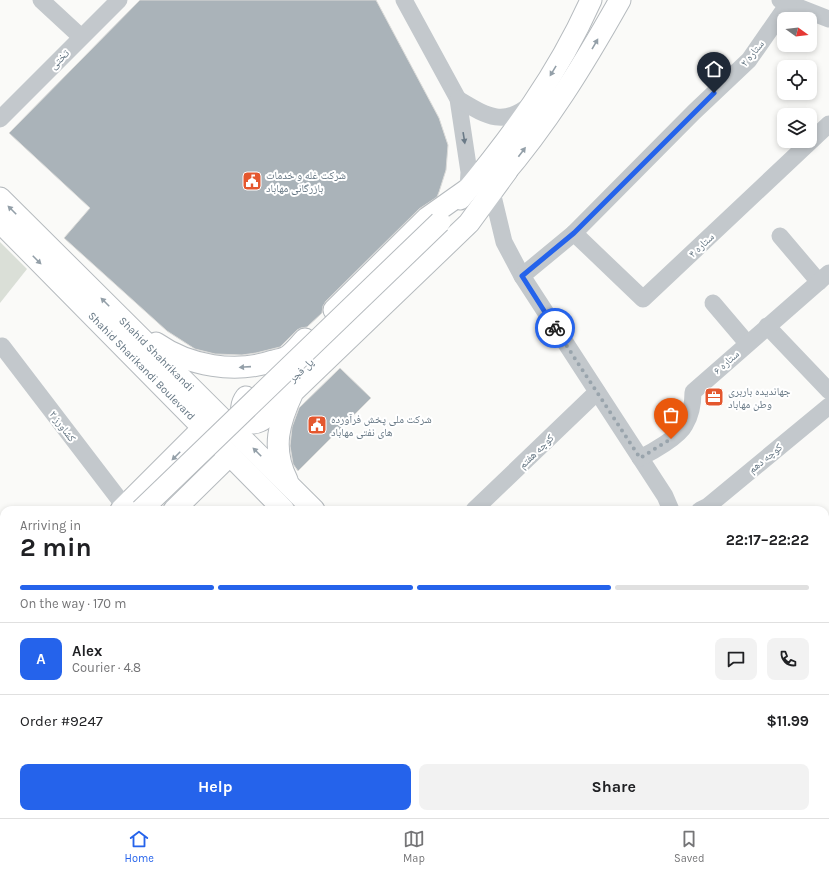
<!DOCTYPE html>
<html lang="en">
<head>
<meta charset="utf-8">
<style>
	body { margin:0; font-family:Karla,"Noto Naskh Arabic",sans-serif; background:#f2f2f2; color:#202124; height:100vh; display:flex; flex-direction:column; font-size:15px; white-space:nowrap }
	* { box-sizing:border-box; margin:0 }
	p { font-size:13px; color:#757577 }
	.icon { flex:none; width:22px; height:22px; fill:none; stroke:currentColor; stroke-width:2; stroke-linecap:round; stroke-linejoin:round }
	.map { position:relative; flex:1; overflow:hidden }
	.panel { position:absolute; left:0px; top:506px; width:829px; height:312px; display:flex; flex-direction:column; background:#fff; border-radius:12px 12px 0 0; box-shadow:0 2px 6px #0003 }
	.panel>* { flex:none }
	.needle { width:26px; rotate:105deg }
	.buttons { position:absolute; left:777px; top:12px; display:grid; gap:8px }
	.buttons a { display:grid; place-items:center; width:40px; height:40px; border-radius:8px; background:#fff; box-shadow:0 2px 6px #0003; font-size:20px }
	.pin { position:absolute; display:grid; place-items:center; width:34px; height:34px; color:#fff; margin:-41px -17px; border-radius:50% 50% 50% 0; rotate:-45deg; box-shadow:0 0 4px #0007 }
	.pin .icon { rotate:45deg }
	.courier { position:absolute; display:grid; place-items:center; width:40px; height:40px; margin:-20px; border:3px solid #2563eb; border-radius:50%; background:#fff; color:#222; box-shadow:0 1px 5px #0007 }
	.headline em { font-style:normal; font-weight:700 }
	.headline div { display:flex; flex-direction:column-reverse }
	.headline { display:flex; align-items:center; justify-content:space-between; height:68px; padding:0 20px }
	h1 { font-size:26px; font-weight:700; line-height:30px }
	.bar { display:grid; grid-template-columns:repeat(4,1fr); gap:6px 4px; align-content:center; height:48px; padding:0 20px }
	.bar i { height:5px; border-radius:3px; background:#e0e0e0 }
	.bar .active { background:#2563eb }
	.bar p { grid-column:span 4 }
	.line { display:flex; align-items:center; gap:10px; padding:0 20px; border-top:1px solid #e0e0e0 }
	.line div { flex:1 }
	.round { display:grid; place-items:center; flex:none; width:42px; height:42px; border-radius:8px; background:#f2f2f2 }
	.button { display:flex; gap:8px; margin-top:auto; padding:8px 20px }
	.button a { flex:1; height:46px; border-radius:8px; background:#2563eb; color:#fff; font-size:16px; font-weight:700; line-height:46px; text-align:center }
	.button a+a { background:#f2f2f2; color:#202124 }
	.menu { display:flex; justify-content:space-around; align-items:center; height:56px; border-top:1px solid #e0e0e0; background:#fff; font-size:11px; color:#757577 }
	.menu a { display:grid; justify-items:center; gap:2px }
	.menu .active { color:#2563eb }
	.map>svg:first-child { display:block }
</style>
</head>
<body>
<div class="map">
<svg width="829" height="818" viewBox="0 0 829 818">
	<rect width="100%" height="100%" fill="#fafaf8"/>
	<!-- built -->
	<path fill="#e8e9e9" d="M211,814H321L325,818H207Z"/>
	<!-- green -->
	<path fill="#dadfd7" d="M0,242L27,269L0,303Z"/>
	<!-- building -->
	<g fill="#aab3b9" stroke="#dcdcda">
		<path d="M140,0H376L439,118L448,145L446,170L439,192L437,197L419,209L326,301L323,306L322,313L307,327L301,328L297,330L280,347L256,353L242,355L215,354L195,349L167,331L64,238L90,208L9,133Z"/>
		<path d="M340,368L371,398L298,471L293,464L290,446L292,427L299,408Z"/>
	</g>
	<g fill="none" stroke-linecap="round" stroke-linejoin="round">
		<!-- major casing -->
		<g stroke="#b5babe" stroke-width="23">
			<g id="major">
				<path d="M498,181C546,126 584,64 620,0"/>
				<path id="s1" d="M0,198L314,510"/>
				<path d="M460,199C512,137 558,74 591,0"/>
				<path id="s2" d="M0,222L284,510"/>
				<path d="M334,310L427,218L468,189"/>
				<path d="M156,343C189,366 235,374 273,361C278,360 284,359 288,356C294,352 300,344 305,339"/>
				<path d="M246,397C236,410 244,429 260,421C269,417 281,403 289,396"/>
				<path d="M287,480C271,448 279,422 293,392L469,223L507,171"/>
				<path d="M121,510L203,428"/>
				<path d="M174,510L230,455"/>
				<path d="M0,646L4,642"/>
				<path d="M0,666L4,665"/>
				<path d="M584,814L588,818"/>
				<path d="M613,814L617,818"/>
			</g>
		</g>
		<!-- minor -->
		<g stroke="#c3c8cc" stroke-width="17">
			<path d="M41,0L81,37"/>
			<path d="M404,0L458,99L469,172L468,189"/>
			<path d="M780,0L829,19"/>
			<path d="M458,99C485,115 503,128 531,104"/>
			<path d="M0,119L119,0"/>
			<path d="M492,192L504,242L522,276L665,496L671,510"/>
			<path d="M574,233L643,299L829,124"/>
			<path d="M780,236L819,282"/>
			<path d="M522,276L574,233L694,112L749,60L788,4"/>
			<path d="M713,303L747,343"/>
			<path d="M767,326L829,391"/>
			<path d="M2,346L125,507"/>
			<path d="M640,458C652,452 679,437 685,425C691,415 693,403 693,392L829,273"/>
			<path d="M474,510L597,392"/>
			<path d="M700,510L708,506L829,406"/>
			<path d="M825,597L829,593"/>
			<path d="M825,624L829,627"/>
			<path d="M0,627L1,630"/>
			<path d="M338,814L342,818"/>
			<path d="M816,814L818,818"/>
			<path d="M30,818L34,814"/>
			<path d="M183,818L187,814"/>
			<path d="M359,818L362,814"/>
			<path d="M508,818L512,814"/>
			<path d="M657,818L661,814"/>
			<path d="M796,818L800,814"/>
		</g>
		<!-- major -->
		<use href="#major" stroke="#fff" stroke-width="21"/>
		<!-- major-bridge casing -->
		<g stroke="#b5babe" stroke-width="23" stroke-linecap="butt">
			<path id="major-bridge" d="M141,510L440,222"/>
		</g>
		<!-- major-bridge -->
		<use href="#major-bridge" stroke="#fff" stroke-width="21"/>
	</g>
	<!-- one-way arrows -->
	<defs><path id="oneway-solid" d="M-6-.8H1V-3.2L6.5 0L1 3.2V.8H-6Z"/></defs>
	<g fill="#939fa8">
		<use href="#oneway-solid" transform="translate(595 44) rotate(-60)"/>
		<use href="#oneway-solid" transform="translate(553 71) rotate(121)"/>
		<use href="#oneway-solid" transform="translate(522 152) rotate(-53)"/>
		<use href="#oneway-solid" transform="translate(12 210) rotate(-135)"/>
		<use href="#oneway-solid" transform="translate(37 260) rotate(45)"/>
		<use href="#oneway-solid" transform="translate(105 302) rotate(-135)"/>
		<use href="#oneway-solid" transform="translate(245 367) rotate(176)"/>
		<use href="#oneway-solid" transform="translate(257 452) rotate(-135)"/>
		<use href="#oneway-solid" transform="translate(176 456) rotate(135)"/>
	</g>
	<use fill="#6a7a87" href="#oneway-solid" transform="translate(464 138) rotate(81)"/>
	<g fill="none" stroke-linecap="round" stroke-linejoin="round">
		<!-- done -->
		<path stroke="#99a4ac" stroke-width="4" stroke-dasharray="0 7.2" d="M555,328L640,458L671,439"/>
		<!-- route -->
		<path stroke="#2563eb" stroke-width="5" d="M555,328L522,276L574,233L714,93"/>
	</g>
	<!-- icons -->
	<defs>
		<g id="civic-square" transform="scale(1)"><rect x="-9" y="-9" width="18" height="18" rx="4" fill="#e4572e" stroke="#fff"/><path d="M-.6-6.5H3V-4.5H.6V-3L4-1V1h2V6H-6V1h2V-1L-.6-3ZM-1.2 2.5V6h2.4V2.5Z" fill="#fff"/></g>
		<g id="office-square" transform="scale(1)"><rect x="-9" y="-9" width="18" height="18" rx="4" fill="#e4572e" stroke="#fff"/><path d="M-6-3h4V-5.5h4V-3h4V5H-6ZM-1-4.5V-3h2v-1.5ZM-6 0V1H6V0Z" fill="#fff"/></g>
	</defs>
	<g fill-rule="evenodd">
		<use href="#civic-square" x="252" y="181"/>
		<use href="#office-square" x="714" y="397"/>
		<use href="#civic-square" x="317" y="425"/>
	</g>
	<g text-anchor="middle" stroke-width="4" stroke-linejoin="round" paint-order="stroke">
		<!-- street labels -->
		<g font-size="11" fill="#657683" stroke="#fff">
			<text transform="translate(752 53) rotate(-51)" y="4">ستاره ۲</text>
			<text transform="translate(59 59) rotate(-45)" y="4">تختی</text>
			<text transform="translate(701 245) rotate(-43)" y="4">ستاره ۴</text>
			<text dy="4" stroke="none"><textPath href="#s1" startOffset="221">Shahid Shahrikandi</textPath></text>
			<text transform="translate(726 362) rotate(-42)" y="4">ستاره ۶</text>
			<text dy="4" stroke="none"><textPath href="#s2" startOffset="202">Shahid Sharikandi Boulevard</textPath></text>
			<text transform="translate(301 370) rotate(-43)" y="4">پل فجر</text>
			<text transform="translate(63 426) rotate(53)" y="4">کشاورز ۲</text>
			<text transform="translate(536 451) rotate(-44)" y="4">کوچه هفتم</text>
			<text transform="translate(765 458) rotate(-39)" y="4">کوچه دهم</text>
		</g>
		<!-- poi labels -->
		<g font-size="11" fill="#657683" stroke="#fff" text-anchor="start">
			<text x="266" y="179">شرکت غله و خدمات<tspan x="266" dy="13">بازرگانی مهاباد</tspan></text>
			<text x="728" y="395">جهاندیده باربری<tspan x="728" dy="13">وطن مهاباد</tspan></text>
			<text x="331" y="423">شرکت ملی پخش فرآورده<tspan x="331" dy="13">های نفتی مهاباد</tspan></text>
		</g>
	</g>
</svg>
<div class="buttons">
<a><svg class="needle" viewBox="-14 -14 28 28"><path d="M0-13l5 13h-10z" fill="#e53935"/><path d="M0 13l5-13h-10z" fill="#757577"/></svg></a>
<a><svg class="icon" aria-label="locate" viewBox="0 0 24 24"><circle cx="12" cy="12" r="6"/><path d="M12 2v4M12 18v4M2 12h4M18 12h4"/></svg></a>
<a><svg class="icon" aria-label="layers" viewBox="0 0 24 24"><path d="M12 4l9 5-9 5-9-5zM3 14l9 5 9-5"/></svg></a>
</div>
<div class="pin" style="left:671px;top:439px;background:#ea580c"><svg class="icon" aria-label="bag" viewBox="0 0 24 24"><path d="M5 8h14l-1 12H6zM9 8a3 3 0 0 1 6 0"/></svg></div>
<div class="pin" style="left:714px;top:93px;background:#1f2937"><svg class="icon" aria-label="home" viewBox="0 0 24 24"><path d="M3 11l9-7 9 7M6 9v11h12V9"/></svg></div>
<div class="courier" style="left:555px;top:328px"><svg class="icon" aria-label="bike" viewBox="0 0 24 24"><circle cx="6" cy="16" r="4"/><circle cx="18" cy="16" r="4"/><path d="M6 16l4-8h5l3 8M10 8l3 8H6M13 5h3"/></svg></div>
<section class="panel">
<div class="headline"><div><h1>2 min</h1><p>Arriving in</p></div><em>22:17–22:22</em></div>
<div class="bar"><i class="active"></i><i class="active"></i><i class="active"></i><i></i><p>On the way · 170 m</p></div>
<div class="line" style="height:72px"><b class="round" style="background:#2563eb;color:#fff">A</b><div><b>Alex</b><p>Courier · 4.8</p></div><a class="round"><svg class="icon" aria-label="chat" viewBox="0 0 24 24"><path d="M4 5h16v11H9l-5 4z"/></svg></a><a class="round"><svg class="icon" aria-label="phone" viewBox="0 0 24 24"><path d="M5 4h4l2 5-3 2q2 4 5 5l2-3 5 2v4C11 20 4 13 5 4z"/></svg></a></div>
<div class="line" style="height:52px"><div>Order #9247</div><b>$11.99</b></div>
<div class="button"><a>Help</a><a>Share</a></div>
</section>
</div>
<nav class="menu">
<a class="active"><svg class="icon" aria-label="home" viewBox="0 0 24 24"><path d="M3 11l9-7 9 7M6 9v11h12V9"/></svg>Home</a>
<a><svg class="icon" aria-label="map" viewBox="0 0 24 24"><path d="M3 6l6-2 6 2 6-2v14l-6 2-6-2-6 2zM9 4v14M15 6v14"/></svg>Map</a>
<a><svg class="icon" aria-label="saved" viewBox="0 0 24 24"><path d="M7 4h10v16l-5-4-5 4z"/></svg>Saved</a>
</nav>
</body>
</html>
